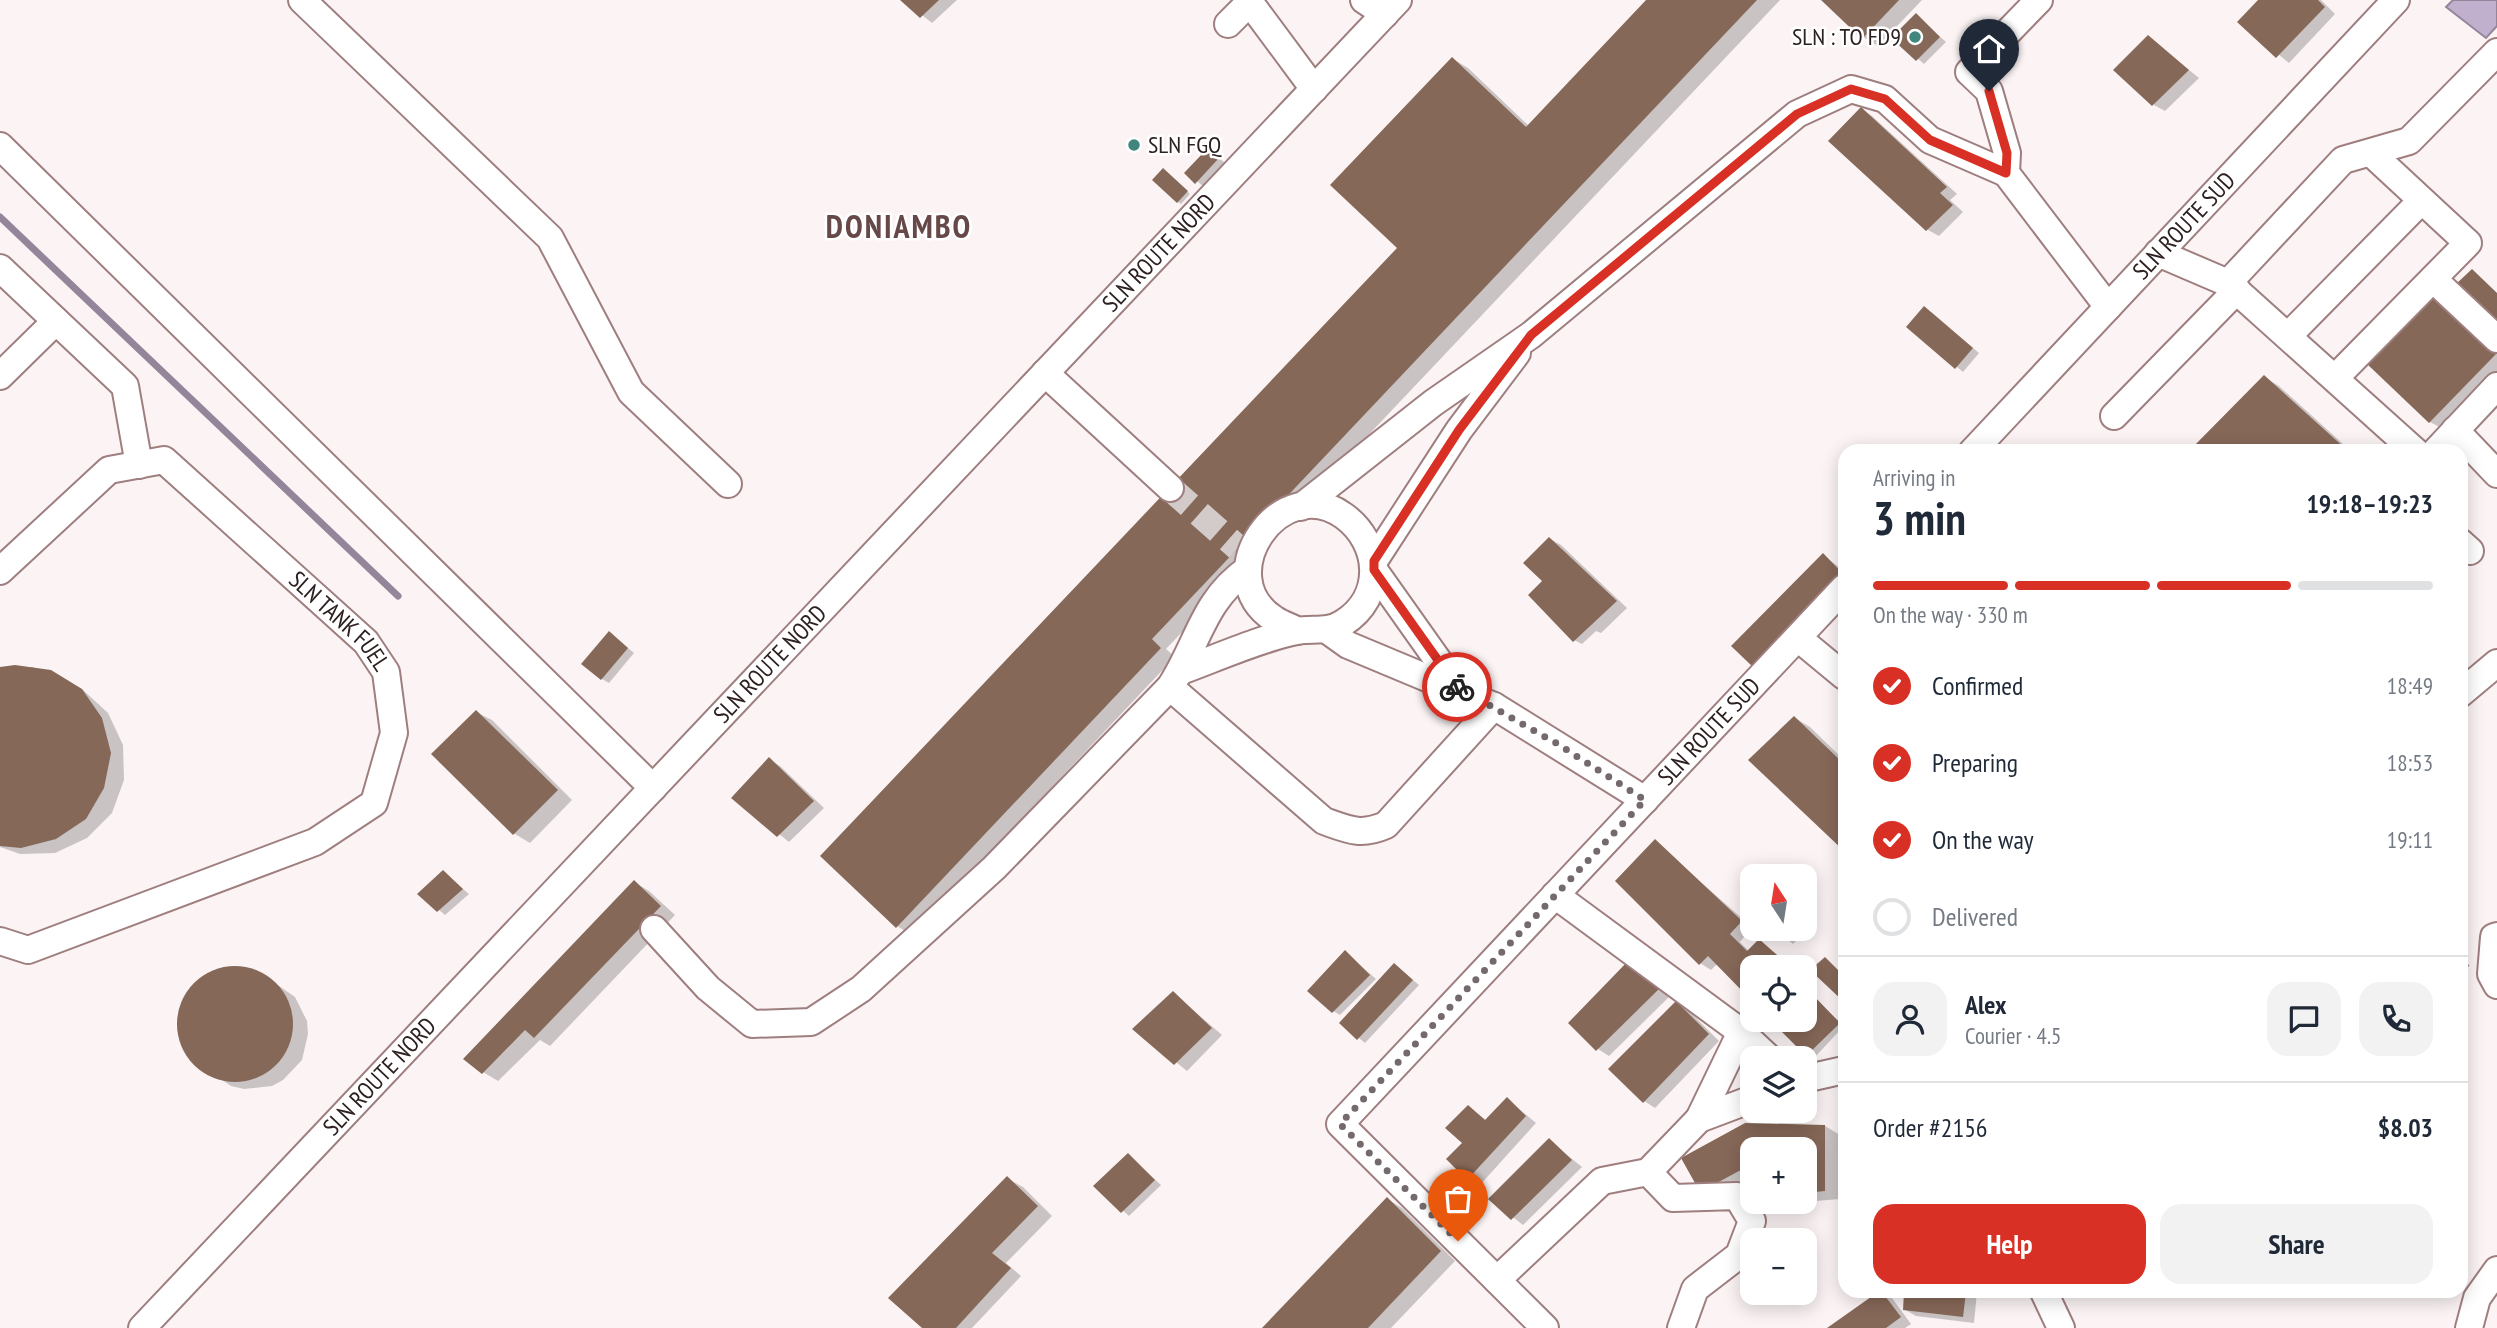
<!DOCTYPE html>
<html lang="en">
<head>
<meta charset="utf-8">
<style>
	body { margin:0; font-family:"PT Sans Narrow",sans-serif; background:#f2f2f3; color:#1f2937; height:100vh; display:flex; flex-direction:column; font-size:26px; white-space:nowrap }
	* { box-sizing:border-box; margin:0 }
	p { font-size:23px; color:#747a83 }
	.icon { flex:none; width:38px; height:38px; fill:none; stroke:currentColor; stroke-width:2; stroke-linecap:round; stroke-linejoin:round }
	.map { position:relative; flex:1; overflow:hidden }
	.details { position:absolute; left:1838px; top:444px; width:630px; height:854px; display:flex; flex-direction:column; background:#fff; border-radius:21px; box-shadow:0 4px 18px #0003 }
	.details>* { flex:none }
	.needle { width:46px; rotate:348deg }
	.fabs { position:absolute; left:1740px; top:864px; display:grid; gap:14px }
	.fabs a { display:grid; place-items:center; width:77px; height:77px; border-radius:14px; background:#fff; box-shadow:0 4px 18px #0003; font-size:35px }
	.pin { position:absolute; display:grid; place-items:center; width:60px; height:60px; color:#fff; margin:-72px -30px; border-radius:50% 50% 50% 0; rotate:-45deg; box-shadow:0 0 7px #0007 }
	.pin .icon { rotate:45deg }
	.courier { position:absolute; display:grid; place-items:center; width:70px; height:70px; margin:-35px; border:5px solid #d93025; border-radius:50%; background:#fff; color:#222; box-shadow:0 2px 9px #0007 }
	.overview em { font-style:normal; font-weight:700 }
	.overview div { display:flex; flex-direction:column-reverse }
	.overview { display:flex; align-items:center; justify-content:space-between; height:119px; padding:0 35px }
	h1 { font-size:46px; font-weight:700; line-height:52px }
	.bar { display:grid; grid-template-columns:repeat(4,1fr); gap:10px 7px; align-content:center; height:84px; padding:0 35px }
	.bar i { height:9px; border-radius:5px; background:#e0e1e3 }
	.bar .current { background:#d93025 }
	.bar p { grid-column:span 4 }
	.line { display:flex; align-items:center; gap:18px; padding:0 35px; border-top:2px solid #e0e1e3 }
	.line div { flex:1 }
	.round { display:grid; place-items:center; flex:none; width:74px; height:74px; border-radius:21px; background:#f2f2f3 }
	ol { padding:0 35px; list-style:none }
	li { display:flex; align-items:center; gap:21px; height:77px }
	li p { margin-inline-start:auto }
	li .icon { padding:7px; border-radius:50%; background:#d93025; color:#fff; stroke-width:4 }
	li:last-child { color:#747a83 }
	li i { width:38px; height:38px; border:4px solid #e0e1e3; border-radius:50% }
	.action { display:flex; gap:14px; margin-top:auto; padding:14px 35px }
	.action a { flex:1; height:80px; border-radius:21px; background:#d93025; color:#fff; font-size:28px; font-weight:700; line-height:80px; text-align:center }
	.action a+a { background:#f2f2f3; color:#1f2937 }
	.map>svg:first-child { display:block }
</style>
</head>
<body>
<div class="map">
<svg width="2497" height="1328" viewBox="0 0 2497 1328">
	<rect width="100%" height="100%" fill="#fcf4f4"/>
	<!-- water -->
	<path fill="#c0b0ce" stroke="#94859a" stroke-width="2" d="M2453,0H2497V26L2486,38L2446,7Z"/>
	<!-- shadow -->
	<g fill="#0003">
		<path d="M903,0H957L932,23Z"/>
		<path d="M1649,0H1780L1166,649L1175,657L912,935L897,926L1400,248L1453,59L1468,68L1529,126Z"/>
		<path d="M1823,0H1922L1878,46L1863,37Z"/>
		<path d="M2261,0H2321L2335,14L2289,63L2239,22Z"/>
		<path d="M1916,15L1946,42L1924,64L1894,38Z"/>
		<path d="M2148,37L2199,78L2165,111L2154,105Z"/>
		<path d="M1861,109L1872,116L1957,194L1950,200L1963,212L1939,236L1928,230L1831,140Z"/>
		<path d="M1195,138L1225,163L1203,186L1187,173L1206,151Z"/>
		<path d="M1166,172L1190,194L1181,204L1178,202Z"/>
		<path d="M1931,312L1979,353L1963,372L1909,327Z"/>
		<path d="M2497,350V377L2445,430L2430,422L2369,363Z"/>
		<path d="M2264,377L2279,386L2352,452H2190Z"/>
		<path d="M1550,539L1561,545L1627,608L1601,633L1596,631L1582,644L1574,640L1544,581Z"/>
		<path d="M1823,555L1844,571V592Z"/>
		<path d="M616,638L634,653L609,683L602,679Z"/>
		<path d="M33,667L82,689L108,713L123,745L124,780L112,813L87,838L55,853L20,854L0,847V669Z"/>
		<path d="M476,712L492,720L572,800L530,843L515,834L434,754Z"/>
		<path d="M1795,718L1810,727L1844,760V849L1751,760Z"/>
		<path d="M769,760L780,766L824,808L789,842L734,798Z"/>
		<path d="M1655,842L1752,927L1740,942L1749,951L1760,941L1787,963L1782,968L1717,964L1711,970L1700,963Z"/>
		<path d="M443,872L469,894L445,915L420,894Z"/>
		<path d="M634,882L649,891L675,915L550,1046L540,1040L498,1081L483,1072Z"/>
		<path d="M1775,929H1800L1804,932L1793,944Z"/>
		<path d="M1345,952L1376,979L1340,1015L1333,1011Z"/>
		<path d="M1631,960L1672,994L1609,1056L1598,1049Z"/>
		<path d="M1395,965L1419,985L1365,1043L1341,1023Z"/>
		<path d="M229,968L256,972L272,981L295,997L307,1021L308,1034L302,1060L283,1080L272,1086L244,1089L231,1086L193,1061L181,1037L179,1023L186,997L194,986L216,971Z"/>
		<path d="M1173,993L1222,1035L1187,1071L1135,1029Z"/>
		<path d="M1811,996L1844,1026L1814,1058L1807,1054L1804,1020Z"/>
		<path d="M1676,1003L1687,1009L1719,1041L1655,1108L1644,1101Z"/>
		<path d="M1507,1099L1536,1123L1480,1185L1449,1159L1465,1143L1469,1107L1487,1121Z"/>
		<path d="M1745,1125L1825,1126L1840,1135V1199L1804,1202V1150H1752V1180L1717,1199L1702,1190Z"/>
		<path d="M1550,1141L1582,1167L1523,1225L1490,1199Z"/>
		<path d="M1128,1155L1161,1185L1129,1216L1096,1186Z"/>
		<path d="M1008,1179L1023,1187L1052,1216L1006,1263L1021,1276L972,1328H925Z"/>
		<path d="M1387,1199L1402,1208L1455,1261L1391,1328H1265Z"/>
		<path d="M1881,1292L1892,1298L1911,1324L1905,1328H1834Z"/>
		<path d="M1906,1292H1977L1974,1323L1916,1316L1904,1309Z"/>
	</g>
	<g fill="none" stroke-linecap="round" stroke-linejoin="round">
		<!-- stream -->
		<path stroke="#94859a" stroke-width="7" d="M0,217L398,596"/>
	</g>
	<!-- building -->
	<g fill="#866858">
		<path d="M900,0H939L920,18Z"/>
		<path d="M1646,0H1757L1152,639L1161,648L896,928L820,856L1397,248L1330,185L1452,57L1526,127Z"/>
		<path d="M1821,0H1899L1862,39Z"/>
		<path d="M2258,0H2318L2325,7L2276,58L2237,22Z"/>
		<path d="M1916,13L1940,37L1916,61L1891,38Z"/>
		<path d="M2148,35L2189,70L2152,106L2113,70Z"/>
		<path d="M1861,107L1947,187L1940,193L1953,205L1926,231L1828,141Z"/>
		<path d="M1195,136L1219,158L1195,184L1184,173L1204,152L1192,140Z"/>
		<path d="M1163,168L1188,191L1177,203L1152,180Z"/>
		<path d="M2472,269L2497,293V324L2455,285Z"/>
		<path d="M2434,292L2496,354L2429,423L2366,363Z"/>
		<path d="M1924,306L1973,348L1955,369L1906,327Z"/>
		<path d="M2264,375L2347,450L2188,452Z"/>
		<path d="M1549,537L1617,601L1573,642L1528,595L1542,581L1523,563Z"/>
		<path d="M1823,553L1844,575L1754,668L1731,646Z"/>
		<path d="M609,631L628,648L601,680L581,664Z"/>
		<path d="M15,665L51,670L82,689L102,718L111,753L104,788L86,819L56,839L21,848L0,846V667Z"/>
		<path d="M476,710L558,790L513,835L431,754Z"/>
		<path d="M1794,716L1844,764V851L1748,760Z"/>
		<path d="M769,757L814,801L777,837L731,798Z"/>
		<path d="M1655,839L1742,921L1730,934L1747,951L1759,939L1777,955L1764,968H1752V1001L1708,956L1699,965L1615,881Z"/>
		<path d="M443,870L463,889L437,912L417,894Z"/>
		<path d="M634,880L661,906L534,1038L525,1030L482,1074L463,1059Z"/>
		<path d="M1773,929H1796L1785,941Z"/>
		<path d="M1345,950L1370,975L1332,1013L1307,991Z"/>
		<path d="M1825,957L1844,976V1002L1810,970Z"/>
		<path d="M1631,958L1662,986L1596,1051L1568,1023Z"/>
		<path d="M1394,963L1413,980L1357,1040L1339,1023Z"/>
		<circle cx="235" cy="1024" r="58"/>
		<path d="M1173,991L1212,1028L1174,1065L1132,1029Z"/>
		<path d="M1811,993L1840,1023L1806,1056L1770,1020H1804V1000Z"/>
		<path d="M1676,1001L1709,1034L1643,1103L1608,1069Z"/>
		<path d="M1507,1097L1526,1116L1467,1180L1446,1159L1462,1143L1445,1128L1468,1105L1485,1120Z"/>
		<path d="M1745,1123L1825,1125V1191L1804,1193V1150H1752V1164L1700,1192L1681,1158Z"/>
		<path d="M1549,1138L1572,1160L1511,1220L1488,1199Z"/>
		<path d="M1128,1153L1155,1180L1121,1213L1093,1186Z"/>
		<path d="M1007,1176L1038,1206L992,1253L1011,1268L956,1328H922L888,1298Z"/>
		<path d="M1387,1197L1441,1251L1368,1328H1262Z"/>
		<path d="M1878,1292H1882L1901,1317L1886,1328H1827Z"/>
		<path d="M1904,1292H1966L1963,1317L1903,1310Z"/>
	</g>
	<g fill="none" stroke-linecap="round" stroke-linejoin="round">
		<!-- minor-tunnel -->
		<path stroke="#d3caca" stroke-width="26" stroke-dasharray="26 13" stroke-linecap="butt" d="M1170,488L1238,548"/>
		<!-- minor casing -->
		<g stroke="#9f7e7f" stroke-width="30">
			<g id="minor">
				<path d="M302,0L550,238L631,392L728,484"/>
				<path d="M1248,0L1314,89"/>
				<path d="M1364,0L1385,14"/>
				<path d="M2039,0L1969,72L1989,91L2007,153L2006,173L2108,307"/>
				<path d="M1228,24L1250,2"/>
				<path d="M0,146L653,788"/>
				<path d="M2158,253L2228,283L2416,452"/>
				<path d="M0,268L125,386L139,465"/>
				<path d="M2433,279L2497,339"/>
				<path d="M2228,283L2343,160L2409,141L2497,52"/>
				<path d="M2288,336L2421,201"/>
				<path d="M1045,373L1170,488"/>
				<path d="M0,376L56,321"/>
				<path d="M2335,378L2468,243L2371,153"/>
				<path d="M2114,416L2237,290"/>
				<path d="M2455,430L2497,474"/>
				<path id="s1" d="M1972,452L2396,0"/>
				<path d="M2435,452L2497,386"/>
				<path d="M1301,507L1433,403L1531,335L1797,114L1851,89L1885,99L1930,140L2006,173"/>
				<path d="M2460,542L2470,551"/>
				<path d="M1374,561L1459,430L1517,353"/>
				<path d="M1374,570L1459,690"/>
				<path id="s2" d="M0,571L109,470L164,460L366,642L386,672L394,733L374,803L315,842L28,950L0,941"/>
				<path d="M1327,630L1348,645L1494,706L1645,800"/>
				<path d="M1798,638L1844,676"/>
				<path d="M1181,671C1214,659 1264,637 1297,631C1313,628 1328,633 1343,623C1385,597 1381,543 1344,516C1281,470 1208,576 1274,619C1281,624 1291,627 1298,631"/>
				<path d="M1170,687L1324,821C1349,830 1361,836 1386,825L1494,706"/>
				<path d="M2460,694L2497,663"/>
				<path d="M1555,895L1741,1032L1770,1059"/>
				<path d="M654,929L708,988L752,1024L811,1022L861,989L994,868L1170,687C1198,645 1202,601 1248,569"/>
				<path d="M2497,936L2494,937L2491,974L2497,985"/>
				<path d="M1804,1079L1844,1070"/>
				<path d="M1699,1119L1741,1032"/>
				<path d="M1648,1172L1673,1198L1737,1196L1752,1221L1739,1255L1695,1289L1681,1328"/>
				<path d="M1497,1280L1602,1181L1648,1172L1699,1119L1752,1099"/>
				<path d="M2044,1292L2061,1328"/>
				<path id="s3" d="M142,1328L1398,0"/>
				<path id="s4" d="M1545,1328L1340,1124L1844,588"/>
				<path d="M2469,1328L2477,1298L2497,1270"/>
			</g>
		</g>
		<!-- path -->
		<path stroke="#988e8e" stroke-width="4.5" stroke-dasharray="3.5 5" stroke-linecap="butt" d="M2460,971L2468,964"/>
		<!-- minor -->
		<use href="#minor" stroke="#fff" stroke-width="26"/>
	</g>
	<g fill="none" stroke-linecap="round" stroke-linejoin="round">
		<!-- done -->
		<path stroke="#756a6b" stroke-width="7" stroke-dasharray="0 12.6" d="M1457,687L1556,743L1645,800L1340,1124L1458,1241"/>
		<!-- route -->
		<path stroke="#d93025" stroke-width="9" d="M1457,687L1374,570V561L1459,430L1531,335L1797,114L1851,89L1885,99L1930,140L2006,173L2007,153L1989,91"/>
	</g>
	<!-- markers -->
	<g fill="#41867d" stroke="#fff" stroke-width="2.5">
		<circle cx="1915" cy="37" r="7"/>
		<circle cx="1134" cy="145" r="7"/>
	</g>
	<g text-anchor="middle" stroke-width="5" stroke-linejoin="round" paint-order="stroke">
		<!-- poi labels -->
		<g font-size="24" fill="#2d2021" stroke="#fff" text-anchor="end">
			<text x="1901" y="45">SLN : TO FD9</text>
			<text x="1148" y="153" text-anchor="start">SLN FGQ</text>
		</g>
		<!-- street labels -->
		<g font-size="24" fill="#2d2021" stroke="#fff">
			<text dy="8" stroke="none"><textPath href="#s1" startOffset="310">SLN ROUTE SUD</textPath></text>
			<text dy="8" stroke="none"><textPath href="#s3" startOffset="1480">SLN ROUTE NORD</textPath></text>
			<text dy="8" stroke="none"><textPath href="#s2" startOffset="443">SLN TANK FUEL</textPath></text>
			<text dy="8" stroke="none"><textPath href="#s3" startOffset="914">SLN ROUTE NORD</textPath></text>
			<text dy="8" stroke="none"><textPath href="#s4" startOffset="828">SLN ROUTE SUD</textPath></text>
			<text dy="8" stroke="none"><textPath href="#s3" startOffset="346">SLN ROUTE NORD</textPath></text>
		</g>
		<!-- district labels -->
		<g font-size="32" font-weight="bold" letter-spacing="2" fill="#664849" stroke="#fff">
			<text x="899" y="238">DONIAMBO</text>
		</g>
	</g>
</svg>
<div class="fabs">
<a><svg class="needle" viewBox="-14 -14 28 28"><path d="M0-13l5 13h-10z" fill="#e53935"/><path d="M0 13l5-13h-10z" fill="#747a83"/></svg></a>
<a><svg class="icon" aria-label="locate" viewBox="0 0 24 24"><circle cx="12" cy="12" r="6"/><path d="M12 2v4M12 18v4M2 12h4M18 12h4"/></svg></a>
<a><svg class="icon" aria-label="layers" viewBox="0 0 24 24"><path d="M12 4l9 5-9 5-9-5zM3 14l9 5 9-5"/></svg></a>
<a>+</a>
<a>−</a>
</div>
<div class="pin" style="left:1458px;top:1241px;background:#ea580c"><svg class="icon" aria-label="bag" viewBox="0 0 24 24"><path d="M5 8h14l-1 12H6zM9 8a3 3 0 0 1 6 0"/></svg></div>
<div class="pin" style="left:1989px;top:91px;background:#1f2937"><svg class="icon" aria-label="home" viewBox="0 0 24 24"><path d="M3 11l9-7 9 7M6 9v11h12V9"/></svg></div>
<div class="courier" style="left:1457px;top:687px"><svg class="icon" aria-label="bike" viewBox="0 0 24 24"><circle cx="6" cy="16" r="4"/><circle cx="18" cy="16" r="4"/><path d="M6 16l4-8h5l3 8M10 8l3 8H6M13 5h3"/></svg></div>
<section class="details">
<div class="overview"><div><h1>3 min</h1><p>Arriving in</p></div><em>19:18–19:23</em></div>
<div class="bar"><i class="current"></i><i class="current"></i><i class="current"></i><i></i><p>On the way · 330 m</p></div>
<ol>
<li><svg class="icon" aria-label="check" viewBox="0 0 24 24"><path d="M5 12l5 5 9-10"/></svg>Confirmed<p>18:49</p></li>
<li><svg class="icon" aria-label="check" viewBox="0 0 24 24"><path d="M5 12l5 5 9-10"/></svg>Preparing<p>18:53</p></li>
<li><svg class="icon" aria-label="check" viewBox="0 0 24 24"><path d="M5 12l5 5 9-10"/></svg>On the way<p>19:11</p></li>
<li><i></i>Delivered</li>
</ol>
<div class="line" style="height:126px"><a class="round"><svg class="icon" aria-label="person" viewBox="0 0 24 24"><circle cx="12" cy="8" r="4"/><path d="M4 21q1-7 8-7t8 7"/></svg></a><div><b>Alex</b><p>Courier · 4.5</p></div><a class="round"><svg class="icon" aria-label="chat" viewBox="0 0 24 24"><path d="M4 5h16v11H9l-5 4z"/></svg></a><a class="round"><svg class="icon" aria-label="phone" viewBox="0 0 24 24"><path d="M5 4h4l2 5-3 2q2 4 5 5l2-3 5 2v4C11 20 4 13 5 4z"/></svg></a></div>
<div class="line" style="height:91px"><div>Order #2156</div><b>$8.03</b></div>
<div class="action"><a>Help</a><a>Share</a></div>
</section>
</div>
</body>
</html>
